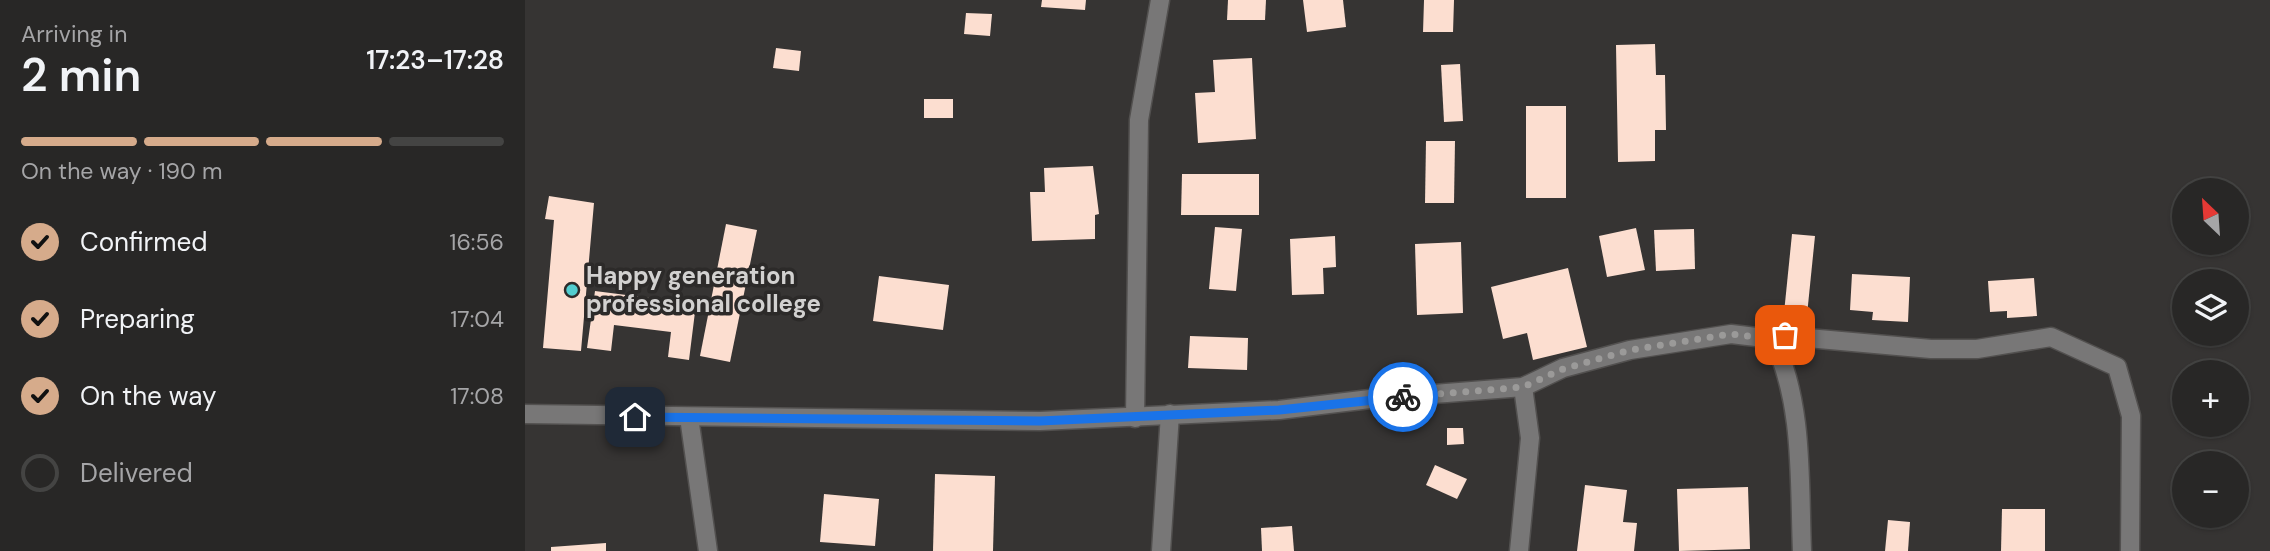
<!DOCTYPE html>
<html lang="en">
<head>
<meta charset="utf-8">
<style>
	body { margin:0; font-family:"DM Sans",sans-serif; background:#302f2e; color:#f1f3f6; height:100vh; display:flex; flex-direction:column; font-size:26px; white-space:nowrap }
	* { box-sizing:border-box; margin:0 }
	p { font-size:23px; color:#a5a5a7 }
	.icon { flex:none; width:38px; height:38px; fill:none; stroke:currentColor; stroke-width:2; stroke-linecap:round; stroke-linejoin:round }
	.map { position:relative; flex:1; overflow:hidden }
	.sheet { display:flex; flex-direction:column; background:#282726; width:525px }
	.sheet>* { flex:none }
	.needle { width:46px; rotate:335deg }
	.tools { position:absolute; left:1647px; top:178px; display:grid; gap:14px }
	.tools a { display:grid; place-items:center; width:77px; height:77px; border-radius:50%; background:#282726; box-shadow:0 2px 5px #0004,0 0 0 2px #444443; font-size:35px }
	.pin { position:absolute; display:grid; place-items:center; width:60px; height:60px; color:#fff; margin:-30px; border-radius:14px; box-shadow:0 4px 10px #0006 }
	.courier { position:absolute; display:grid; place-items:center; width:70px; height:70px; margin:-35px; border:5px solid #1a73e8; border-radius:50%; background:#fff; color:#222; box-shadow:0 2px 9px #0007 }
	.headline em { font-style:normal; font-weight:600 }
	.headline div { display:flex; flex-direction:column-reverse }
	.headline { display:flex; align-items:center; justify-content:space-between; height:119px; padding:0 21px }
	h1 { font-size:46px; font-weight:600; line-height:52px }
	.bar { display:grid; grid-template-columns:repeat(4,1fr); gap:10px 7px; align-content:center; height:84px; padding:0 21px }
	.bar i { height:9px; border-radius:5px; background:#444443 }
	.bar .on { background:#d6ab8b }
	.bar p { grid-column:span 4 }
	ol { padding:0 21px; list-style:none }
	li { display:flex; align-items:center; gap:21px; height:77px }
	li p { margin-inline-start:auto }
	li .icon { padding:7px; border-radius:50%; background:#d6ab8b; color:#111; stroke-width:4 }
	li:last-child { color:#a5a5a7 }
	li i { width:38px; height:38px; border:4px solid #444443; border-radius:50% }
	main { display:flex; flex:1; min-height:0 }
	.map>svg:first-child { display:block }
</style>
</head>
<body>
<main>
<section class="sheet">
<div class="headline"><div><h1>2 min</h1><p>Arriving in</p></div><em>17:23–17:28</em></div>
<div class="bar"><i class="on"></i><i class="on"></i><i class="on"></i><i></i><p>On the way · 190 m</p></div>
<ol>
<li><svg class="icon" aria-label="check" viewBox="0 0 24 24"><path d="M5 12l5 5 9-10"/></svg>Confirmed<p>16:56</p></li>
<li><svg class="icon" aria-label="check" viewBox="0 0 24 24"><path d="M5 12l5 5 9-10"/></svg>Preparing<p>17:04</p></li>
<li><svg class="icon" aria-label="check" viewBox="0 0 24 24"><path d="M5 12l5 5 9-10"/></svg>On the way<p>17:08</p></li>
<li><i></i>Delivered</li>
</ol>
</section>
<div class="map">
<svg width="1745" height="551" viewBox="0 0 1745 551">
	<rect width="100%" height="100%" fill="#363433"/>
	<!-- building -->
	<g fill="#fcded0">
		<path d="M517,0H561L560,10L516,7Z"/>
		<path d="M703,0H741L740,20H702Z"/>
		<path d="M778,0H818L821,27L782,32Z"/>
		<path d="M899,0H929L928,32H898Z"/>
		<path d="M441,13L467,14L465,36L439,34Z"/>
		<path d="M1130,44L1131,75H1140L1141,130H1130V161L1093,162L1091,45Z"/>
		<path d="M251,48L276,51L274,71L248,68Z"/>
		<path d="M727,58L731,139L673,143L670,93L690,92L688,60Z"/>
		<path d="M935,64L938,121L919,122L916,65Z"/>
		<rect x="399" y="99" width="29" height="19"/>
		<rect x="1001" y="106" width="40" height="92"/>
		<path d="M901,141H930L929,203H900Z"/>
		<path d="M568,166L574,214L570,215V239L507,241L505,192H520L519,168Z"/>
		<path d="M657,174H734V215H656Z"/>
		<path d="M24,196L69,203L56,351L18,348L29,220L20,219Z"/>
		<path d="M201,224L232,230L205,362L175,356Z"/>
		<path d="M690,227L717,229L711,291L684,289Z"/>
		<path d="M1111,228L1120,270L1082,277L1074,236Z"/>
		<path d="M1169,229L1170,269L1131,271L1129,230Z"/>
		<path d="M1267,234L1290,236L1282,315L1259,313Z"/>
		<path d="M810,236L811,267L798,268L799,294L767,295L765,239Z"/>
		<path d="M936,242L938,313L892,315L890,244Z"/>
		<path d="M1043,268L1062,347L1008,360L1002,333L978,339L966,287Z"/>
		<path d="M1327,274L1385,277L1383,322L1347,320L1348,312L1325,310Z"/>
		<path d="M354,276L424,285L418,330L348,321Z"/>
		<path d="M1509,278L1512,316L1482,318V311L1465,312L1463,281Z"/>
		<path d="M70,291L171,304L164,360L143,357L146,332L89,325L86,351L62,348Z"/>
		<path d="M665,336L723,338L722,370L663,368Z"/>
		<path d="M922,428H938L939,444L922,445Z"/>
		<path d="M910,465L942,479L932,499L901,485Z"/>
		<path d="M410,474L470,476L468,551H408Z"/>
		<path d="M1060,485L1102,490L1098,522L1112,523L1109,551H1052Z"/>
		<path d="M1223,487L1225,549L1154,551L1152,489Z"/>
		<path d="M299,494L354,499L350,546L295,542Z"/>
		<path d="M1477,509H1520V551H1476Z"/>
		<path d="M1363,520L1385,522L1383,551H1360Z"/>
		<path d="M767,526L769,551H737L736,528Z"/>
		<path d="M81,543V551H26V547Z"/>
	</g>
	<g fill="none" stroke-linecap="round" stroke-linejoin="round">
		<!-- minor casing -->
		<g stroke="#52504f" stroke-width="21">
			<g id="minor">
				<path d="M1248,339L1260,336L1406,349H1452L1526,337L1592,367L1606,416L1605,551"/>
				<path d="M0,414L515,421L754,410L845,399L998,387L1038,368L1105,350L1206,334L1248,339C1279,405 1274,479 1277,551"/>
				<path d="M164,417L183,551"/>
				<path d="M610,418L614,120L635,0"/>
				<path d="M636,551L645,414"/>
				<path d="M994,551L1005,438L998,387"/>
			</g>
		</g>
		<!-- minor -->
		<use href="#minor" stroke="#787777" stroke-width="18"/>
	</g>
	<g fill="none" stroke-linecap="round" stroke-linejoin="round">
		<!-- done -->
		<path stroke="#9b9a99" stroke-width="7" stroke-dasharray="0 12.6" d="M878,397L998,387L1038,369L1105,350L1155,342L1206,334L1248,339L1260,335"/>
		<!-- route -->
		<path stroke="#1a73e8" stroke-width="9" d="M110,417L515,421L754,410L878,397"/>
	</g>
	<!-- markers -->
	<circle fill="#52cdcf" stroke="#2c2a29" stroke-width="2.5" cx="47" cy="290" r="7"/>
	<g text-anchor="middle" stroke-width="7" stroke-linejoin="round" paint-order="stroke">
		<!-- poi labels -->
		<g font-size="24" font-weight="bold" fill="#d2d1d0" stroke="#2c2a29" text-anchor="start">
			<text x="61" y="284">Happy generation<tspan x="61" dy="28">professional college</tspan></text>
		</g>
	</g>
</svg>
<div class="tools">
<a><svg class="needle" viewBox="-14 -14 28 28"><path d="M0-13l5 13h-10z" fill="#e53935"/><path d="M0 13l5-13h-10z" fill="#a5a5a7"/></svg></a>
<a><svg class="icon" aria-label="layers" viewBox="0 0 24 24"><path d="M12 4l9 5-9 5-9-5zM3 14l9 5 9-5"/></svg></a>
<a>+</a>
<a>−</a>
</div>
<div class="pin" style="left:1260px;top:335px;background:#ea580c"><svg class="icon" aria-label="bag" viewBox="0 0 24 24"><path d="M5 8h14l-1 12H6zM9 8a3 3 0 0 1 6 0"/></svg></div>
<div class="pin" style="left:110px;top:417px;background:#1f2937"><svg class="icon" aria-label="home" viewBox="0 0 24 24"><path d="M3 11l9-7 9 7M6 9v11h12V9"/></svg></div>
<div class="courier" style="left:878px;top:397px"><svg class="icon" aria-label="bike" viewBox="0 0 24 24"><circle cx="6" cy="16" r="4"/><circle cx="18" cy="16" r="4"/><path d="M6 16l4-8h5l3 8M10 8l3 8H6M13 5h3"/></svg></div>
</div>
</main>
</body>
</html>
